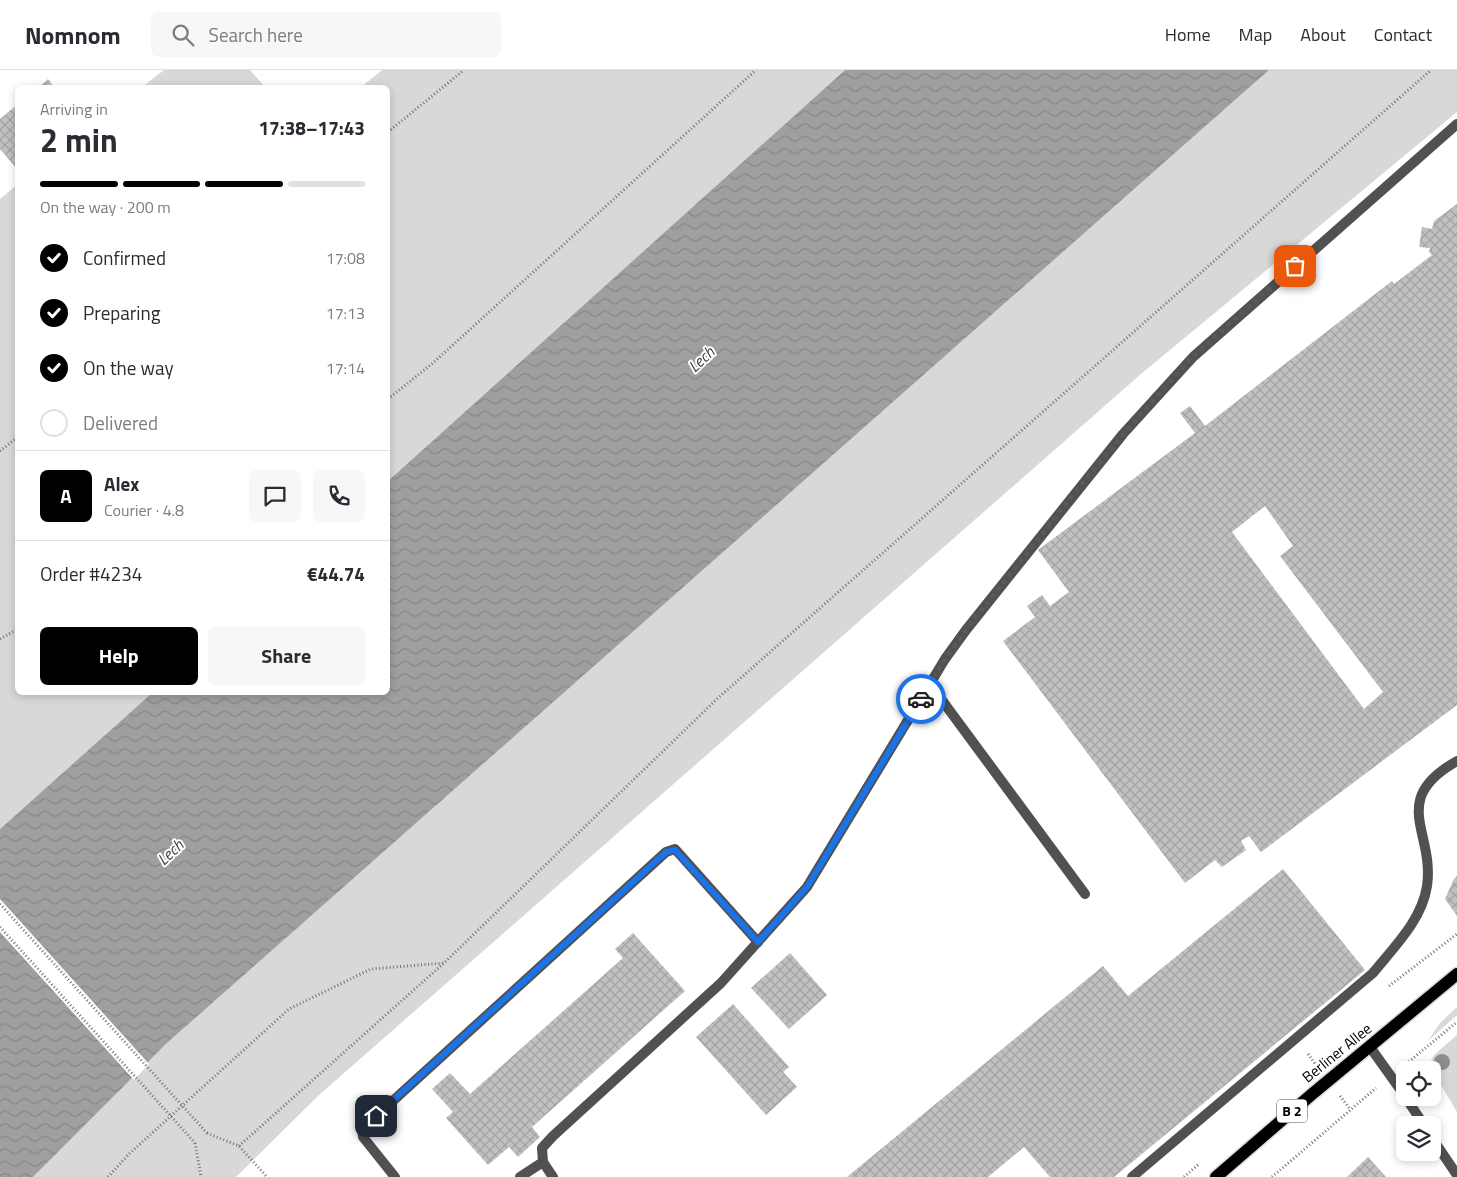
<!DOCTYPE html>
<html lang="en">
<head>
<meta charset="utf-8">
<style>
	body { margin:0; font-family:"Titillium Web",sans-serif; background:#f7f7f7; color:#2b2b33; height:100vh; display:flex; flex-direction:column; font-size:19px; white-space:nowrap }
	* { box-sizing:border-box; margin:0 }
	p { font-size:16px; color:#7c7c81 }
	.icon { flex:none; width:28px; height:28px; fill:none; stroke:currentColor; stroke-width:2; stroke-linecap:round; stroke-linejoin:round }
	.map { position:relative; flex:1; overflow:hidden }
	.side { position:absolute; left:15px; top:15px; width:375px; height:610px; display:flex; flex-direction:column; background:#fff; border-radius:8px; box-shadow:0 2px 8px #0003 }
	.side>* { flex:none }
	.buttons { position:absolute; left:1396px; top:991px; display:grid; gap:10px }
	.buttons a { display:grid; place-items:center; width:45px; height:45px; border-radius:8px; background:#fff; box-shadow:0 2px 8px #0003; font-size:25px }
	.pin { position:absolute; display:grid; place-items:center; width:42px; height:42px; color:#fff; margin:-21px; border-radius:10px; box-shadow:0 2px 8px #0006 }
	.courier { position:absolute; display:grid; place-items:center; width:50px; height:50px; margin:-25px; border:4px solid #1a73e8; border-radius:50%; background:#fff; color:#222; box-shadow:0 1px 6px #0007 }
	.head em { font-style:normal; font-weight:700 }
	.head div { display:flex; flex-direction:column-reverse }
	.head { display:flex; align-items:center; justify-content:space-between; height:85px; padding:0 25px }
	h1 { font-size:32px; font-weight:700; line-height:38px }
	.bar { display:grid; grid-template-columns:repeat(4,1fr); gap:8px 5px; align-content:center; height:60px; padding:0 25px }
	.bar i { height:6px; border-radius:4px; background:#e1e1e2 }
	.bar .on { background:#000 }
	.bar p { grid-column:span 4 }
	.line { display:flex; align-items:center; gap:12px; padding:0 25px; border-top:1px solid #e1e1e2 }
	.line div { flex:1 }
	.round { display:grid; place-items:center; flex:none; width:52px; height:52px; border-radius:8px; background:#f7f7f7 }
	ol { padding:0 25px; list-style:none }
	li { display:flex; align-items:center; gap:15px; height:55px }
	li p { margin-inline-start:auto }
	li .icon { padding:5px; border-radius:50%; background:#000; color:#fff; stroke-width:4 }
	li:last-child { color:#7c7c81 }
	li i { width:28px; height:28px; border:2px solid #e1e1e2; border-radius:50% }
	.cta { display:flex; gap:10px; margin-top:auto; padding:10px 25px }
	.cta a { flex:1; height:58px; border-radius:8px; background:#000; color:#fff; font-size:20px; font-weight:700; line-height:58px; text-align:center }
	.cta a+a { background:#f7f7f7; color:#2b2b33 }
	header { display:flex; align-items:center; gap:30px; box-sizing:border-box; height:70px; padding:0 25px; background:#fff; border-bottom:1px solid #e1e1e2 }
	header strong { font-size:24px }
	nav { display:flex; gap:28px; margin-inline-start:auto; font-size:18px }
	.search { width:350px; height:45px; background:#f7f7f7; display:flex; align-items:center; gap:12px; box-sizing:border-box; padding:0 18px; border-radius:8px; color:#7c7c81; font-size:19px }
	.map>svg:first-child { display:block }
</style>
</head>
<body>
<header>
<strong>Nomnom</strong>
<div class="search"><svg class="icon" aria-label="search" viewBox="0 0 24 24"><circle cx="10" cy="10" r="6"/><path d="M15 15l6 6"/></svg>Search here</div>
<nav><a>Home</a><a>Map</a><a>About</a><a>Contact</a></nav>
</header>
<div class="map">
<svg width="1457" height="1107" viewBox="0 0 1457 1107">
	<defs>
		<pattern id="water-waves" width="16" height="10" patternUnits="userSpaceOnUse" patternTransform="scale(1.25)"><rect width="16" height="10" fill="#9f9f9f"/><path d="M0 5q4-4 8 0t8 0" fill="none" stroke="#878787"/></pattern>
		<pattern id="building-cross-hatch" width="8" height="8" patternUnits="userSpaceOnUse" patternTransform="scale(1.25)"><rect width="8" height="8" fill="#c0c0c0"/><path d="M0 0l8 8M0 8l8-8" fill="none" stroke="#a3a3a3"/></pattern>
	</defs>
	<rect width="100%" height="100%" fill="#fff"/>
	<!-- green -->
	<g fill="#d8d8d8">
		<path d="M164,0H250L265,17H142Z"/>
		<path d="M382,0H845L388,411V18H360Z"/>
		<path d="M1269,0H1457V42L1141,304L319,1025L236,1107H33L167,973Z"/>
		<path d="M17,115L18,622L152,623L0,759V129Z"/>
		<path d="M1457,937V945L1428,971L1440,953Z"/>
		<path d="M1457,965V1042L1433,1002L1431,991L1434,985Z"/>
	</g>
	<!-- water -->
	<path fill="url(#water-waves)" d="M845,0H1269L167,973L33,1107H0V759L152,623L388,622V411Z"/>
	<!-- pier -->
	<path fill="#fff" d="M0,829L149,994L134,1010L0,862Z"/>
	<!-- building -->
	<g fill="url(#building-cross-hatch)" fill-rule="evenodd">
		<path d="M48,9L55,18H38Z"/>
		<path d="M18,34V100L0,79V49Z"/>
		<path d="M1457,134V635L1261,782L1249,766L1241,771L1246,780L1222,797L1215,790L1185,813L1003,571L1035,547L1027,536L1042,525L1050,536L1069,522L1038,480L1195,363L1180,343L1190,336L1205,356L1392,211L1394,214L1432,185L1429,182L1430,178L1419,177L1422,157L1432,159L1434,151ZM1265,436L1293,476L1280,486L1383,622L1364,639L1232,462Z"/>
		<path d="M1283,799L1365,900L1114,1107H1050L1024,1077L988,1107H847L1103,896L1128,926Z"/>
		<path d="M1457,806V846L1445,829L1454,809Z"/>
		<path d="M633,863L685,921L532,1057L540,1067L518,1087L509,1077L488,1095L446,1048L453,1042L432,1019L450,1003L470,1024L623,888L615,879Z"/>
		<path d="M790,883L827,925L789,959L751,918Z"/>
		<path d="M733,934L789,997L783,1002L797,1017L766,1045L696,967Z"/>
		<path d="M1368,1087L1386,1107H1347Z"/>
	</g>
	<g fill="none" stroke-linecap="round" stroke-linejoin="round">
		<!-- primary casing -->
		<g stroke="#dbdbdb" stroke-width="15">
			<path id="primary" d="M1216,1107L1311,1025L1457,904"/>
		</g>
		<!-- path -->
		<g stroke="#737373" stroke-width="3" stroke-dasharray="1 2.5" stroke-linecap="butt">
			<path d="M388,62L464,0"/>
			<path d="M388,329L433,293L756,0"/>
			<path d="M0,381L18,367"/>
			<path d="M0,569L18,559"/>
			<path d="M1389,916L1457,864"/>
			<path d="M1308,984L1316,995"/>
			<path d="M1406,994L1457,952"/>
			<path d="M1340,1026L1350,1039"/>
			<path d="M207,1063L239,1076L267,1107"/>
			<path d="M195,1073L201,1107"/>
			<path d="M239,1076L444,893L718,628L1431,0"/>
			<path d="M108,1107L129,1084L289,939L371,899L444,893"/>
			<path d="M1184,1107L1199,1094"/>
			<path d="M1272,1107L1376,1018"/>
		</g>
		<!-- service -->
		<g stroke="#515151" stroke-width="10">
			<path d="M930,614L1085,824"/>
			<path d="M395,1107L363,1067L362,1059L666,782L675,779L758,872"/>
			<path d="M520,1107L543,1092"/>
			<path d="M553,1107L543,1092L542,1078L553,1066L721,913L807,817L945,589L966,560L1123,364L1193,287L1457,54"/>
			<path d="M1132,1107L1373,903C1394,877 1422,850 1427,816C1435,762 1388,730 1457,691"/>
		</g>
		<!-- minor -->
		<g stroke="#515151" stroke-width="10">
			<path d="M1370,977L1405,1026"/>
			<path d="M1406,1028L1424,1055"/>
			<path d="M1432,1068L1457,1105"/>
		</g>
		<!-- primary -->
		<use href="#primary" stroke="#000" stroke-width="12"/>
		<!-- path-bridge -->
		<g stroke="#737373" stroke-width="3" stroke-dasharray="1 2.5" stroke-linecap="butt">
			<path d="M0,834L207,1063"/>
			<path d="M0,857L195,1073"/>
		</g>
	</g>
	<!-- trees -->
	<circle fill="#8d8d8d" cx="1442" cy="992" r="8"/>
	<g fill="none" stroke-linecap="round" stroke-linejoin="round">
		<!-- done -->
		<path stroke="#595959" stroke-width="5" stroke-dasharray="0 9" d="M921,629L945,589L966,560L1092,401L1156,327L1192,287L1295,196"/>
		<!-- route -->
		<path stroke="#1a73e8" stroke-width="6" d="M376,1046L666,782L675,780L758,872L807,817L921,629"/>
	</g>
	<g text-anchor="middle" stroke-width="4" stroke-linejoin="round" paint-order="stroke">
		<!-- shield labels -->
		<rect fill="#fff" stroke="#4c4c4c" stroke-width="1" x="1277" y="1029.5" width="30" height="23" rx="4"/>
		<g font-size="14" font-weight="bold" fill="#000">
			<text x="1292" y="1046">B 2</text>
		</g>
		<!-- street labels -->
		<g font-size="15" fill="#000" stroke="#fff">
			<text transform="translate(1337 983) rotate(-39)" y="5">Berliner Allee</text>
		</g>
		<!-- water labels -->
		<g font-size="16" font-style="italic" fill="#404040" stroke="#fff">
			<text transform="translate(701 289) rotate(-43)" y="6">Lech</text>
			<text transform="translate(170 782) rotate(-43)" y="6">Lech</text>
		</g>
	</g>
</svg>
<div class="buttons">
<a><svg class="icon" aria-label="locate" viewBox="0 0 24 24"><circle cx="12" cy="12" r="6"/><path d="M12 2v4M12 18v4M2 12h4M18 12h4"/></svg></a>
<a><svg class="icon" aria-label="layers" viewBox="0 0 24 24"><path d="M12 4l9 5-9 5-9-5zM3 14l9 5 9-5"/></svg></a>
</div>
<div class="pin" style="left:1295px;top:196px;background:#ea580c"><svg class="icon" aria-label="bag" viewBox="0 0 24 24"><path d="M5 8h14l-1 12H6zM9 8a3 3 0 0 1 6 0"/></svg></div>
<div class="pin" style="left:376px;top:1046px;background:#1f2937"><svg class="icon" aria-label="home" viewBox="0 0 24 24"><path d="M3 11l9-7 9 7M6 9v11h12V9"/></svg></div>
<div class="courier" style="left:921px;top:629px"><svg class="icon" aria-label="car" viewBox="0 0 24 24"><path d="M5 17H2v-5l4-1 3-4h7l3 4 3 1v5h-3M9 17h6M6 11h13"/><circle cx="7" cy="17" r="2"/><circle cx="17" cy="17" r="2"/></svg></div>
<section class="side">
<div class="head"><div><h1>2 min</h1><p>Arriving in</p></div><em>17:38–17:43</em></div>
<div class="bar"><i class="on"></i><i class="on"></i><i class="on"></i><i></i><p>On the way · 200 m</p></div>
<ol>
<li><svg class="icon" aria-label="check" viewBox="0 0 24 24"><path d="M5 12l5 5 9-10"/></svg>Confirmed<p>17:08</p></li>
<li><svg class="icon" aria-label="check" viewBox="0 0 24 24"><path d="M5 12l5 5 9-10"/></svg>Preparing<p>17:13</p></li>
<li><svg class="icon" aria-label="check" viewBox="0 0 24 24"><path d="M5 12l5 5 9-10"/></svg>On the way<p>17:14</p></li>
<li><i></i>Delivered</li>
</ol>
<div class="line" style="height:90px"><b class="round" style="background:#000;color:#fff">A</b><div><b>Alex</b><p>Courier · 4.8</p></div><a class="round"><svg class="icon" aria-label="chat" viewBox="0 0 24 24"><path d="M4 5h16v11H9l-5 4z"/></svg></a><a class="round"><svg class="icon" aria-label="phone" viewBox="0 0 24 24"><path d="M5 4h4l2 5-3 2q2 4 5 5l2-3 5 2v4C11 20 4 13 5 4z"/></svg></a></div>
<div class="line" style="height:65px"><div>Order #4234</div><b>€44.74</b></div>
<div class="cta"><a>Help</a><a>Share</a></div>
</section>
</div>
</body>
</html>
